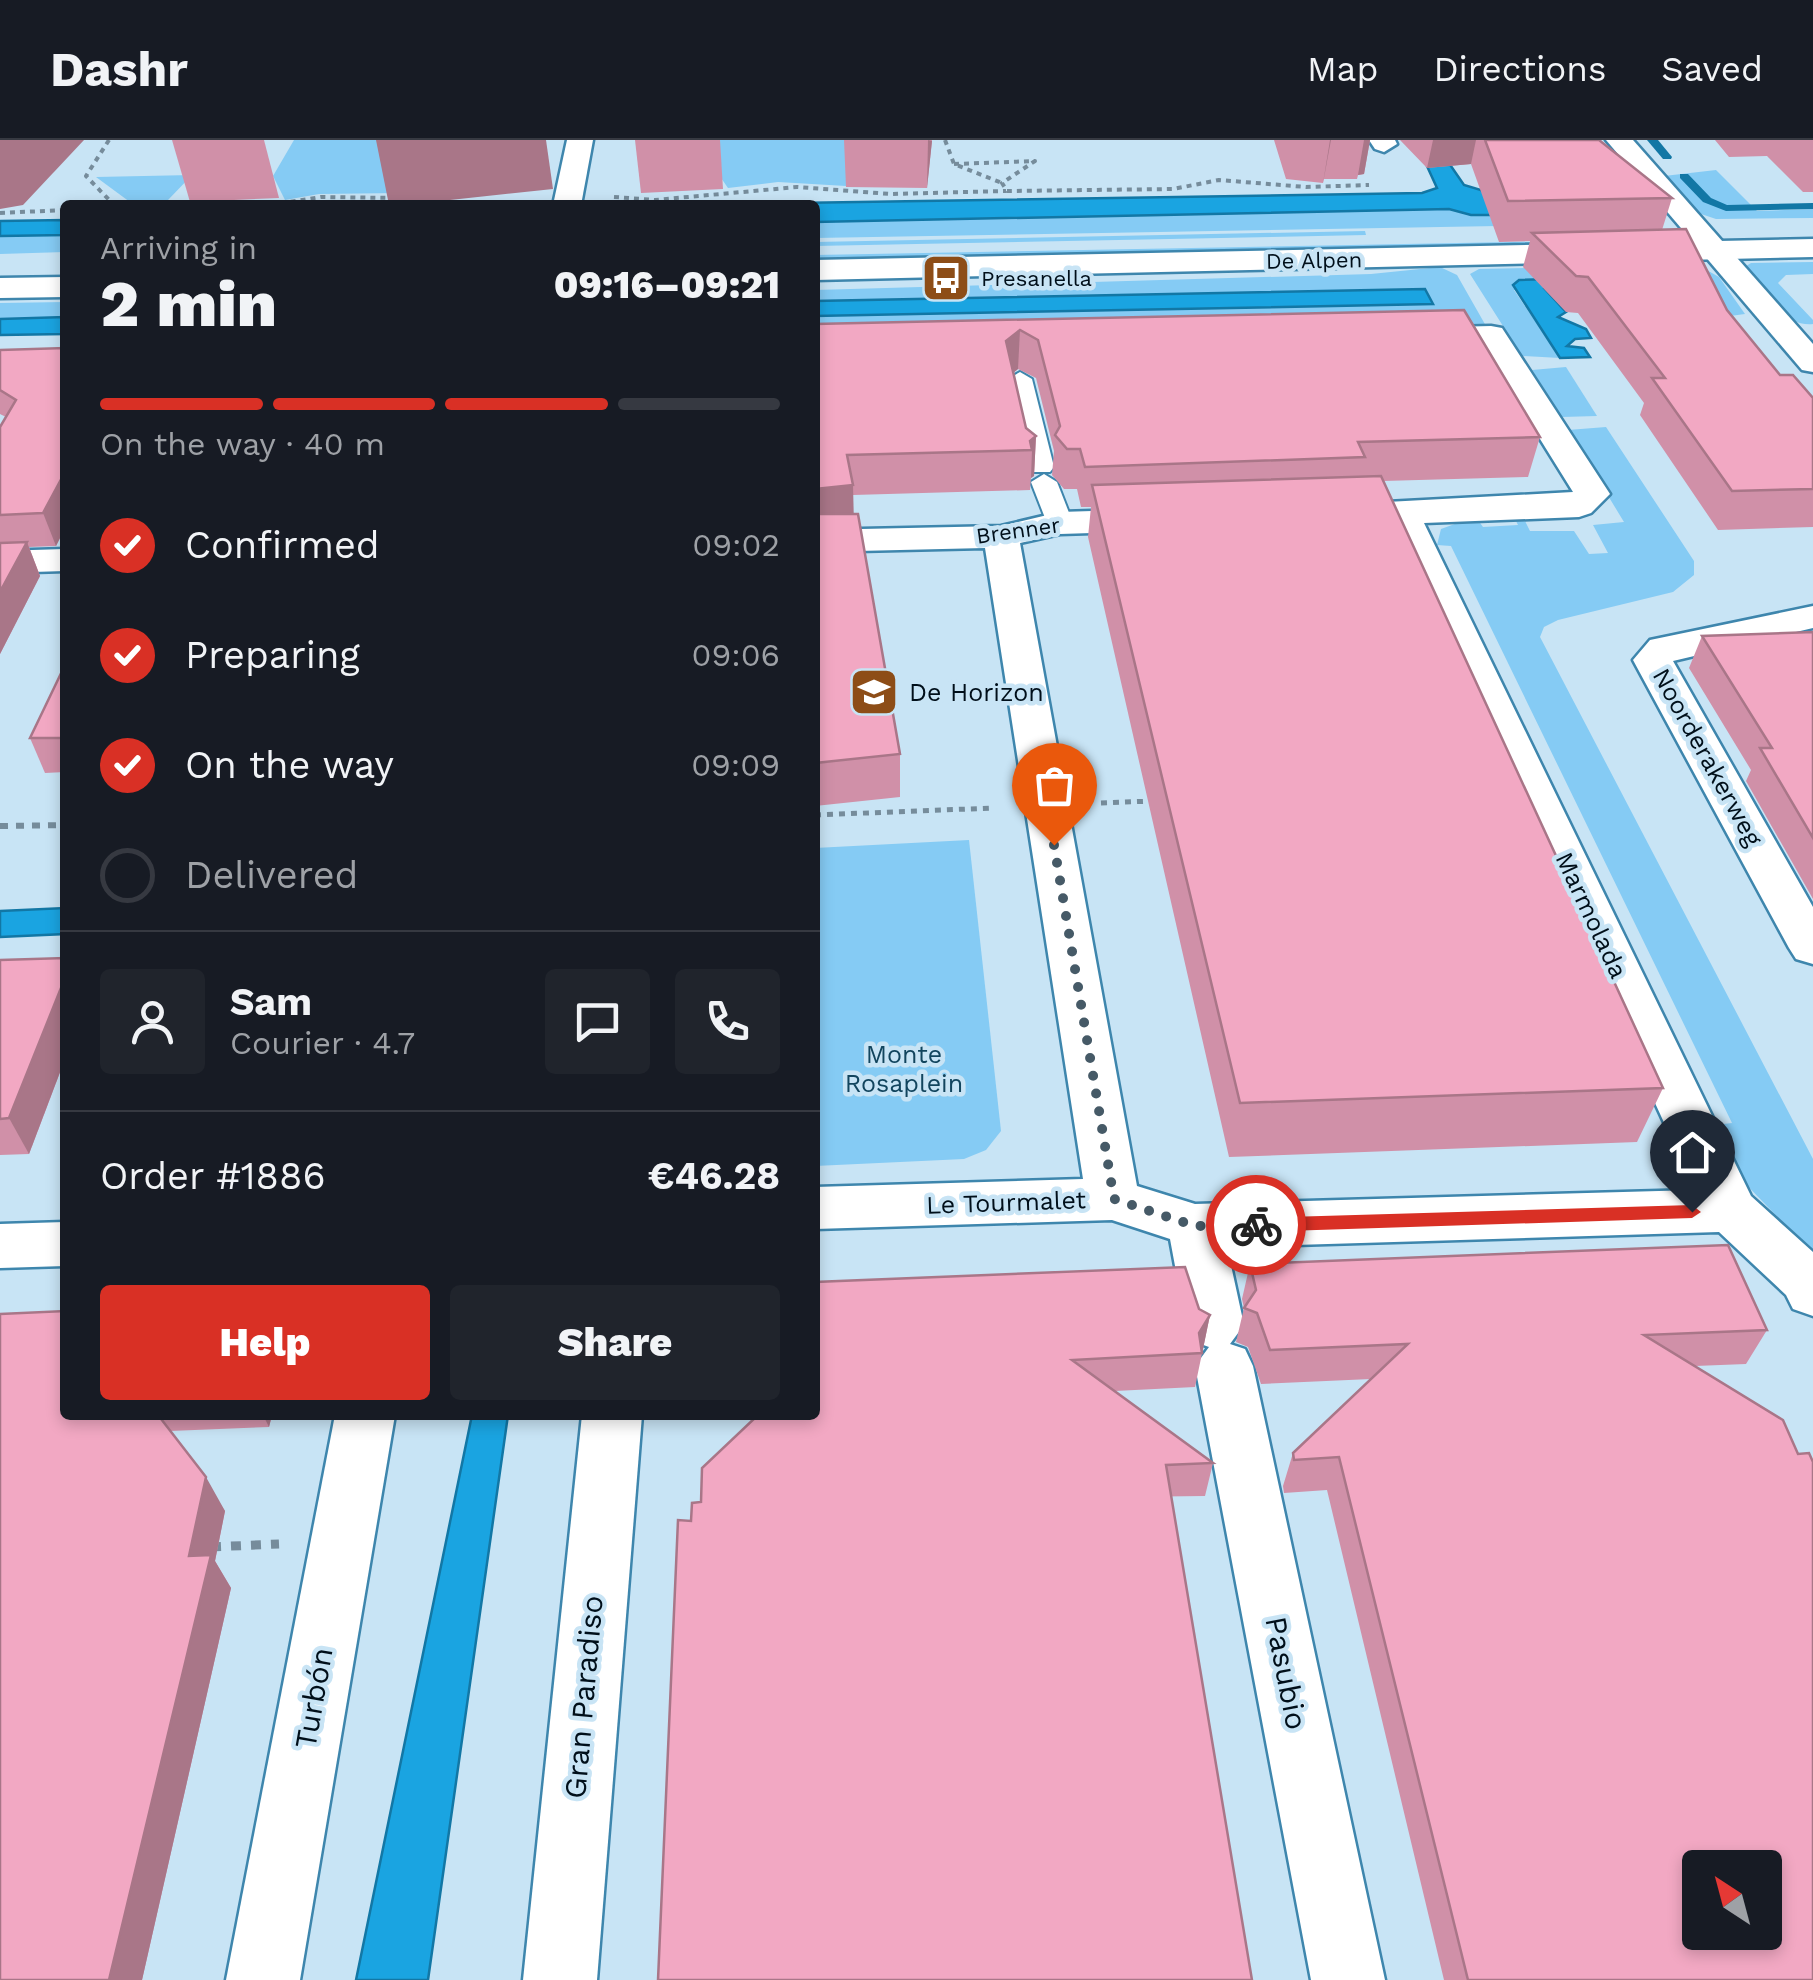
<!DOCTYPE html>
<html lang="en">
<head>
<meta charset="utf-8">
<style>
	body { margin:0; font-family:"Work Sans",sans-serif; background:#20242c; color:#f1f3f6; height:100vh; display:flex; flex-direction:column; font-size:38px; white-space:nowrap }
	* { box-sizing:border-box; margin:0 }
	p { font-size:32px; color:#9ea1a6 }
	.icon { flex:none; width:55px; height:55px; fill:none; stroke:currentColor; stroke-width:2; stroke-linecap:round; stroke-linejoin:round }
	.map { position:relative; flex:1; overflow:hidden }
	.side { position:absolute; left:60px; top:60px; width:760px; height:1220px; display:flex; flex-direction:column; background:#171b24; border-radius:10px; box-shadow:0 5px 15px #0003 }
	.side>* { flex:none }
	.needle { width:65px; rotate:324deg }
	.tools { position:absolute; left:1682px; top:1710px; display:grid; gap:20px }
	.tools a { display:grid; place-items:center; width:100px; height:100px; border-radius:10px; background:#171b24; box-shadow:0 5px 15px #0003; font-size:50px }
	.pin { position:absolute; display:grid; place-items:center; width:85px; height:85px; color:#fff; margin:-102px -42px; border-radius:50% 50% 50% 0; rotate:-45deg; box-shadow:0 0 10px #0007 }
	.pin .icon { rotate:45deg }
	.courier { position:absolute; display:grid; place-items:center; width:100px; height:100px; margin:-50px; border:8px solid #d93025; border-radius:50%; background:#fff; color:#222; box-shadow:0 2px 12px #0007 }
	.headline em { font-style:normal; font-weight:800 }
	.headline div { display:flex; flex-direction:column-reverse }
	.headline { display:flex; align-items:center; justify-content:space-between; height:170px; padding:0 40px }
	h1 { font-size:65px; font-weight:800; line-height:75px }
	.bar { display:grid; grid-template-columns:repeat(4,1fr); gap:15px 10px; align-content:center; height:120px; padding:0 40px }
	.bar i { height:12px; border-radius:8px; background:#363941 }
	.bar .active { background:#d93025 }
	.bar p { grid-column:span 4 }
	.line { display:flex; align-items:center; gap:25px; padding:0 40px; border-top:2px solid #363941 }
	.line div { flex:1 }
	.round { display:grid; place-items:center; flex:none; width:105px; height:105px; border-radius:10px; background:#20242c }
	ol { padding:0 40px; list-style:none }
	li { display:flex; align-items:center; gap:30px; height:110px }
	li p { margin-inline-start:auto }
	li .icon { padding:10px; border-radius:50%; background:#d93025; color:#fff; stroke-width:4 }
	li:last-child { color:#9ea1a6 }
	li i { width:55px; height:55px; border:5px solid #363941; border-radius:50% }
	.primary-button { display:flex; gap:20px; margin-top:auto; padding:20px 40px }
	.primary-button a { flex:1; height:115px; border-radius:10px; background:#d93025; color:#fff; font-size:40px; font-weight:800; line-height:115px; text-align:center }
	.primary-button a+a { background:#20242c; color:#f1f3f6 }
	header { display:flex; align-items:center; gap:60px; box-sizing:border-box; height:140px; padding:0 50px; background:#171b24; border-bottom:2px solid #363941 }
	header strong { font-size:48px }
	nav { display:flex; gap:55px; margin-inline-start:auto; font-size:35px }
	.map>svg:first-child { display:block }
</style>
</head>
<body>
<header>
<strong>Dashr</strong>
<nav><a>Map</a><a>Directions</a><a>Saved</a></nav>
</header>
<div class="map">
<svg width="1813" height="1840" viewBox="0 0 1813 1840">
	<rect width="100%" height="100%" fill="#c8e4f5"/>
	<!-- green -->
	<g fill="#85cbf4">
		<path d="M294,0H433L401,53L319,54L285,60L273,36Z"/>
		<path d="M717,0H851L846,46L778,42L728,48L710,22Z"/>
		<path d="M1716,30L1757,71L1813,69V78L1716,79L1695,72L1664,36Z"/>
		<path d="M192,35L168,60L191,65H134L96,37Z"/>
		<path d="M1641,44L1667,75L1661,83L815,98V82L1449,69L1465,74Z"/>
		<path d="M1365,91L1366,95L815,106V102Z"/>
		<path d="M65,95V112L0,114V96Z"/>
		<path d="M1626,100L1630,107L815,127V115Z"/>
		<path d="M1813,122V134L1786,135L1778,143L1813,180V184C1781,187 1762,150 1743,128L1751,123Z"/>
		<path d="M1696,124L1719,137L1745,174L1715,178L1708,150H1514L1560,218L1522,216L1470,134L1479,129Z"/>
		<path d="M1440,127L1457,135L1486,186L815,197V176L1433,163L1424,149L815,161V150L1371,134Z"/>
		<path d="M65,162V177L0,179V163Z"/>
		<path d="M1566,227L1597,276L1562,277L1532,230Z"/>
		<path d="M1606,287L1694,421V435L1673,452L1558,480L1544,487L1540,497L1813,1019V1123L1797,1097L1736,1034L1715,985L1732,983L1451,406L1437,405L1441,389L1463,381L1478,380L1483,387L1518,385L1515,379H1524L1530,391H1574L1589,414L1608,413L1593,385L1624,382L1568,290Z"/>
		<path d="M969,700L1001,991L986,1010L964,1019L815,1026V708Z"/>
	</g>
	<!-- water -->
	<g fill="#1aa4e1" stroke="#1277a5" stroke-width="2.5">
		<path d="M1433,0L1464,45L1481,50L1508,75H1471L1449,69L815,82V65H674L1422,53L1437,48L1426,24Z"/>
		<path d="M65,80V95L0,96V81Z"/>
		<path d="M1675,136L1545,149L1566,172L1558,177L1586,189L1591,198L1575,199L1567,206L1584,208L1590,217L1560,218L1513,145L1519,140Z"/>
		<path d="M1425,149L1433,164L815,176V161Z"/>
		<path d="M65,177V194L0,195V179Z"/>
		<path d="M65,768V794L0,797V771Z"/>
		<path d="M472,1275H508L428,1840H356Z"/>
	</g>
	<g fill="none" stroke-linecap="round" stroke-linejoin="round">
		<!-- stream -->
		<g fill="#1277a5" fill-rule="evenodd">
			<path d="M1647,0H1658L1672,17L1671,19H1663Z"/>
			<path d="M1680,34H1688L1711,58L1727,65L1813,63V69L1726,71L1703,62L1680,38Z"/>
		</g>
		<!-- pedestrian casing -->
		<g stroke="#3e86ad" stroke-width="4">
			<g id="pedestrian">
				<path d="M1020,232L1032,239L1054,327L1050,332H1032L1028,327L1008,239Z"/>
				<path d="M1044,334L1057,342L1073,383L1069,389L1060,391L1047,383L1031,342Z"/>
			</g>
		</g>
		<!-- minor casing -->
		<g stroke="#3e86ad" stroke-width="5">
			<g id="minor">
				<path d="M567,0H593L581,65H553Z"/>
				<path d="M1369,0H1395L1397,4L1384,12L1375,9Z"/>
				<path d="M1606,0H1633L1813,204V232L1802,230Z"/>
				<path d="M1491,186L1502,188L1610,354L1591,373L1579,377L1424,383L1751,1056L1813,1112V1176L1793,1169L1786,1155L1719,1092L1227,1107L1244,1185L1230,1204L1245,1209L1253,1226L1385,1840H1311L1195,1226L1209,1207L1195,1202L1186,1185L1170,1099L1112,1080L815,1089V1047L1083,1039L985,408L815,412V390L1001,386L1060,372L1156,369L1169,372L1174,380L1169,388L1156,391L1060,394L1020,403L1137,1046L1195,1064L1695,1050L1389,384H1318L1313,376L1318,368L1331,365L1573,352L1481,204L1410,206L1395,197L1410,188Z"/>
				<path d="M65,409V431L0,433V411Z"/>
				<path d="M1813,466V488L1673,521L1813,767V824L1796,819L1789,808L1633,520L1650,500Z"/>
				<path d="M65,1082V1126L0,1128V1084Z"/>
				<path d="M335,1275H395L300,1840H226Z"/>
				<path d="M582,1275H642L597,1840H523Z"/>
			</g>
		</g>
		<!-- secondary casing -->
		<g stroke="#3e86ad" stroke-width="5">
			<g id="secondary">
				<path d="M1813,99V117L815,140V120Z"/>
				<path d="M65,137V157L0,158V138Z"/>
			</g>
		</g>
		<!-- path-far3 -->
		<g stroke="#768c9b" stroke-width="4" stroke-dasharray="5 5" stroke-linecap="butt">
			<path d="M109,0L86,36L114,65"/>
			<path d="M945,0L954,24L1002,43"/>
			<path d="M954,24L1035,21L1002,43L1007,51L1173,49L1219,40L1306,47L1369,45"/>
			<path d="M614,57L655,60L797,47L890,54L1006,51"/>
			<path d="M271,65L321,57L395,58"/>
			<path d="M0,73L65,70"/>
		</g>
		<!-- path-far2 -->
		<g stroke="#768c9b" stroke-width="5" stroke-dasharray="6 6" stroke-linecap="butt">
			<path d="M1101,663L1153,661"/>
			<path d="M815,675L994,668"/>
		</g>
		<!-- path-far1 -->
		<path stroke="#768c9b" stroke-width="6" stroke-dasharray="8 8" stroke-linecap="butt" d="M0,686L65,685"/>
		<!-- path -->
		<path stroke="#768c9b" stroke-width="9" stroke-dasharray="10 10" stroke-linecap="butt" d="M211,1407L279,1404"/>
		<!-- pedestrian -->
		<use href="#pedestrian" fill="#fff" fill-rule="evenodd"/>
		<!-- minor -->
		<use href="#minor" fill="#fff" fill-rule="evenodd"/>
		<!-- secondary -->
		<use href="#secondary" fill="#fff" fill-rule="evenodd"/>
	</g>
	<!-- wall -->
	<g fill="#d090a8">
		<path d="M172,0H264L279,58L190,62Z"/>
		<path d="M635,0H720L723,49L641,53Z"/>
		<path d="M844,0H932L927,48L846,47Z"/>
		<path d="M1274,0H1370L1364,34L1358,35L1357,39H1324L1323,43L1286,39Z"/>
		<path d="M1400,0H1599L1672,58L1662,90L1780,235L1813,258V387L1718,390L1640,275L1644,263L1578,173L1566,172L1523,127L1530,101L1499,102L1471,24L1427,28Z"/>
		<path d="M1715,0H1813V52H1803L1767,16L1729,17Z"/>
		<path d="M1464,170L1540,297L1528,337L1383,341L1663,948L1637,1002L1229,1017L1088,397L1091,367H1081L1077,349H1064L1052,335L1054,311L1036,238L1018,229L1013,233L1026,288L1036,296L1034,336L1031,338L1030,350L853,355V374L900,614V657L815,666V184Z"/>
		<path d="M65,208V388L56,406L29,407L40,436L0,514V287L6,277L0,274V210Z"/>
		<path d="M1813,492V759L1746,641L1751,630L1689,528L1702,496Z"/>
		<path d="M65,525V632L45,633L30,598Z"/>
		<path d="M65,818V919L29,1014L0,1015V820Z"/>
		<path d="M1250,1124L1767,1190L1746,1224L1695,1226L1813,1840H1444L1327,1350L1284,1353L1283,1346L1293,1313L1371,1239L1261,1244L1248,1207L1236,1202L1244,1168L1242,1159Z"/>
		<path d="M1199,1169L1210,1175L1195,1247L1115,1251L1213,1323L1205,1356L701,1362Z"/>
		<path d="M65,1275H272L269,1287L170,1291L225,1371L215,1421L231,1448L142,1840H0Z"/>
	</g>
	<!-- shaded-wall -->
	<g fill="#a97688">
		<path d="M0,0H84L23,65L0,69Z"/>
		<path d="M376,0H546L553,49L404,65H389Z"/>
		<path d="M928,0L932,1L927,48Z"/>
		<path d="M1330,0H1331L1323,43Z"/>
		<path d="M1364,0H1370L1364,34L1358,35Z"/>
		<path d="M1433,0H1476L1471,24L1427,28Z"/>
		<path d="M1020,190L1018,229L1004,240L1006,201Z"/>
		<path d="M1036,296L1034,336L1031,338L1032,310L1030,301Z"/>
		<path d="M65,332V388L56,406L43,373Z"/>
		<path d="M853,345L854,385L815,390V349Z"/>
		<path d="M27,402L40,436L0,514V452Z"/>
		<path d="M65,838V919L29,1014L9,978Z"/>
		<path d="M1210,1175L1203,1209L1200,1213L1199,1193Z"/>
		<path d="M263,1275H272L269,1287Z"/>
		<path d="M206,1337L225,1371L215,1421L231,1448L142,1840H109L189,1416Z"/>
	</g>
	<!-- building -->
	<g fill="#f2a8c3" stroke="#a97688" stroke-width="2.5" fill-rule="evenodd">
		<path d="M1485,0H1599L1672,58L1508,61Z"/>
		<path d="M1686,89L1727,170L1780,235H1793L1813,258V349L1732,351L1652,238H1665L1588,137L1576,136L1532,93Z"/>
		<path d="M1464,170L1540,297L1358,302L1365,317L1085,327L1080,309H1067L1055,295L1060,286L1038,200L1020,190L1006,201L1026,288L1036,296L1030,301L1032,310L847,315L853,345L815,349V184Z"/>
		<path d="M65,208V332L43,373L0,375V287L16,260L0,250V210Z"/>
		<path d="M1381,336L1663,948L1240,963L1092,345Z"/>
		<path d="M815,374H858L900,614L815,623Z"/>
		<path d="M27,402L0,452V403Z"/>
		<path d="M1813,492V698L1760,608H1772L1702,496Z"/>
		<path d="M65,525V598H30Z"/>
		<path d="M65,818V838L9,978L0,979V820Z"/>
		<path d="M1728,1105L1767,1190L1644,1195L1783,1280L1798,1314L1809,1313L1813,1322V1840H1468L1339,1317L1294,1320L1293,1313L1408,1204L1270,1210L1257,1173L1244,1168L1256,1150L1250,1124ZM1700,1728H1765V1792H1700Z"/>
		<path d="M1185,1127L1199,1169L1210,1175L1199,1193L1202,1213L1072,1220L1213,1323L1166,1325L1252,1840H658L678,1380L691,1381L692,1363L701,1362L702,1328L758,1275H815V1142Z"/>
		<path d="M65,1171V1275H158L206,1337L189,1416L211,1415L109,1840H0V1174Z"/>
	</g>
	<!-- route -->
	<path fill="#d93025" d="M1692,1065L1701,1072L1692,1078L1256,1092L1247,1085L1256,1078Z"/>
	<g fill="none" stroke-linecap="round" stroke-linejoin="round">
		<!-- done -->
		<path stroke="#465a67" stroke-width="10" stroke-dasharray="0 18" d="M1054,705L1114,1059L1195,1086L1256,1085"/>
	</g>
	<!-- icons -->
	<defs>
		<g id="bus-square" transform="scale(2.5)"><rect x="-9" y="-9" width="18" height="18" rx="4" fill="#8d4d17" stroke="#c8e4f5"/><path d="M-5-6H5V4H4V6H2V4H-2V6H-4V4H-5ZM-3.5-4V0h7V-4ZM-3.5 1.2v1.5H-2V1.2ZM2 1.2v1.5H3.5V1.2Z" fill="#fff"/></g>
		<g id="school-square" transform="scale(2.5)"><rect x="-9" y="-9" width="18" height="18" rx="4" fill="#8d4d17" stroke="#c8e4f5"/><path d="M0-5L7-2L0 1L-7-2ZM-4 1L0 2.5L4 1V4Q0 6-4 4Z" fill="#fff"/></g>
	</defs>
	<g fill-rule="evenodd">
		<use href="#bus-square" x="946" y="138"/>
		<use href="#school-square" x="874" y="552"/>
	</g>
	<g text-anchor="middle" stroke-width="9" stroke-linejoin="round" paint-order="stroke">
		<!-- far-street labels -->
		<g font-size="22" fill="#000f1a" stroke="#c8e4f5">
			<text transform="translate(1314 120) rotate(-1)" y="8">De Alpen</text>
			<text transform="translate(1018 390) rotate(-8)" y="8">Brenner</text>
		</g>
		<!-- far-poi labels -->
		<g font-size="22" fill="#000f1a" stroke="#c8e4f5" text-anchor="start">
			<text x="981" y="146">Presanella</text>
		</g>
		<!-- poi labels -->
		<g font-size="25" fill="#000f1a" stroke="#c8e4f5" text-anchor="start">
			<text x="909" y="561">De Horizon</text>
		</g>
		<!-- street labels -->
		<g font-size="25" fill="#000f1a" stroke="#c8e4f5">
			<text transform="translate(1708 617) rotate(61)" y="9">Noorderakerweg</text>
			<text transform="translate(1592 775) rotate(65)" y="9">Marmolada</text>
			<text transform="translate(1006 1062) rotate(-2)" y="9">Le Tourmalet</text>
		</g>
		<!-- park labels -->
		<g font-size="25" fill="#12455e" stroke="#c8e4f5">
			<text x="904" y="923">Monte<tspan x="904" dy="29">Rosaplein</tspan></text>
		</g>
		<!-- near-street labels -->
		<g font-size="30" fill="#000f1a" stroke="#c8e4f5">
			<text transform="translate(1286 1533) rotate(79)" y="10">Pasubio</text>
			<text transform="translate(584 1557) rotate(-85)" y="10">Gran Paradiso</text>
			<text transform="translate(314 1558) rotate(-80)" y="10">Turbón</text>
		</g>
	</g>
</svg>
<div class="tools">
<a><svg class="needle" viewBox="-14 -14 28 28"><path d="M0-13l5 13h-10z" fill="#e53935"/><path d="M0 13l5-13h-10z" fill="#9ea1a6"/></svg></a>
</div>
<div class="pin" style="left:1054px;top:705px;background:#ea580c"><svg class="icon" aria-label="bag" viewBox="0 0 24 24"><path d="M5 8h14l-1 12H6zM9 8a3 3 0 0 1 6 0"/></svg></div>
<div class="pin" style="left:1692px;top:1072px;background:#1f2937"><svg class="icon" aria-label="home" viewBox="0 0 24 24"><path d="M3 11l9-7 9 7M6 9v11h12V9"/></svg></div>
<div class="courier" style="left:1256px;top:1085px"><svg class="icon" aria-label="bike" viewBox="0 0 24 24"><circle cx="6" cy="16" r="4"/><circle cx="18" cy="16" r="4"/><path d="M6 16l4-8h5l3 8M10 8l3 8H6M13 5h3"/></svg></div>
<section class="side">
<div class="headline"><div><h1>2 min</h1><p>Arriving in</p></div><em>09:16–09:21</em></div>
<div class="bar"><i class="active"></i><i class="active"></i><i class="active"></i><i></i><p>On the way · 40 m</p></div>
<ol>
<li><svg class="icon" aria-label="check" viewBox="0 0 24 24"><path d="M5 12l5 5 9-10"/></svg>Confirmed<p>09:02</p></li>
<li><svg class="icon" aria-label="check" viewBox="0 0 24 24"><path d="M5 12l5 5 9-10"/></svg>Preparing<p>09:06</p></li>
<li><svg class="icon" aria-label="check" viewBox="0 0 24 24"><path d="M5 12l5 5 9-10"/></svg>On the way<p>09:09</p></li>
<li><i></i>Delivered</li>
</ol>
<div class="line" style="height:180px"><a class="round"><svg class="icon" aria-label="person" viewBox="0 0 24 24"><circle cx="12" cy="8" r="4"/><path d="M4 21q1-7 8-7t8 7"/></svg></a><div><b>Sam</b><p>Courier · 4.7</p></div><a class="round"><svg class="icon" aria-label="chat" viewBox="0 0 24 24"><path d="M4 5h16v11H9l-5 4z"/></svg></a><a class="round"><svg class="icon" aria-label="phone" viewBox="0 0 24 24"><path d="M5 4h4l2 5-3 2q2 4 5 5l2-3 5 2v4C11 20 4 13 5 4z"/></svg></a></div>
<div class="line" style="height:130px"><div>Order #1886</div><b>€46.28</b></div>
<div class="primary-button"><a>Help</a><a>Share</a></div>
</section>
</div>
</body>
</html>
